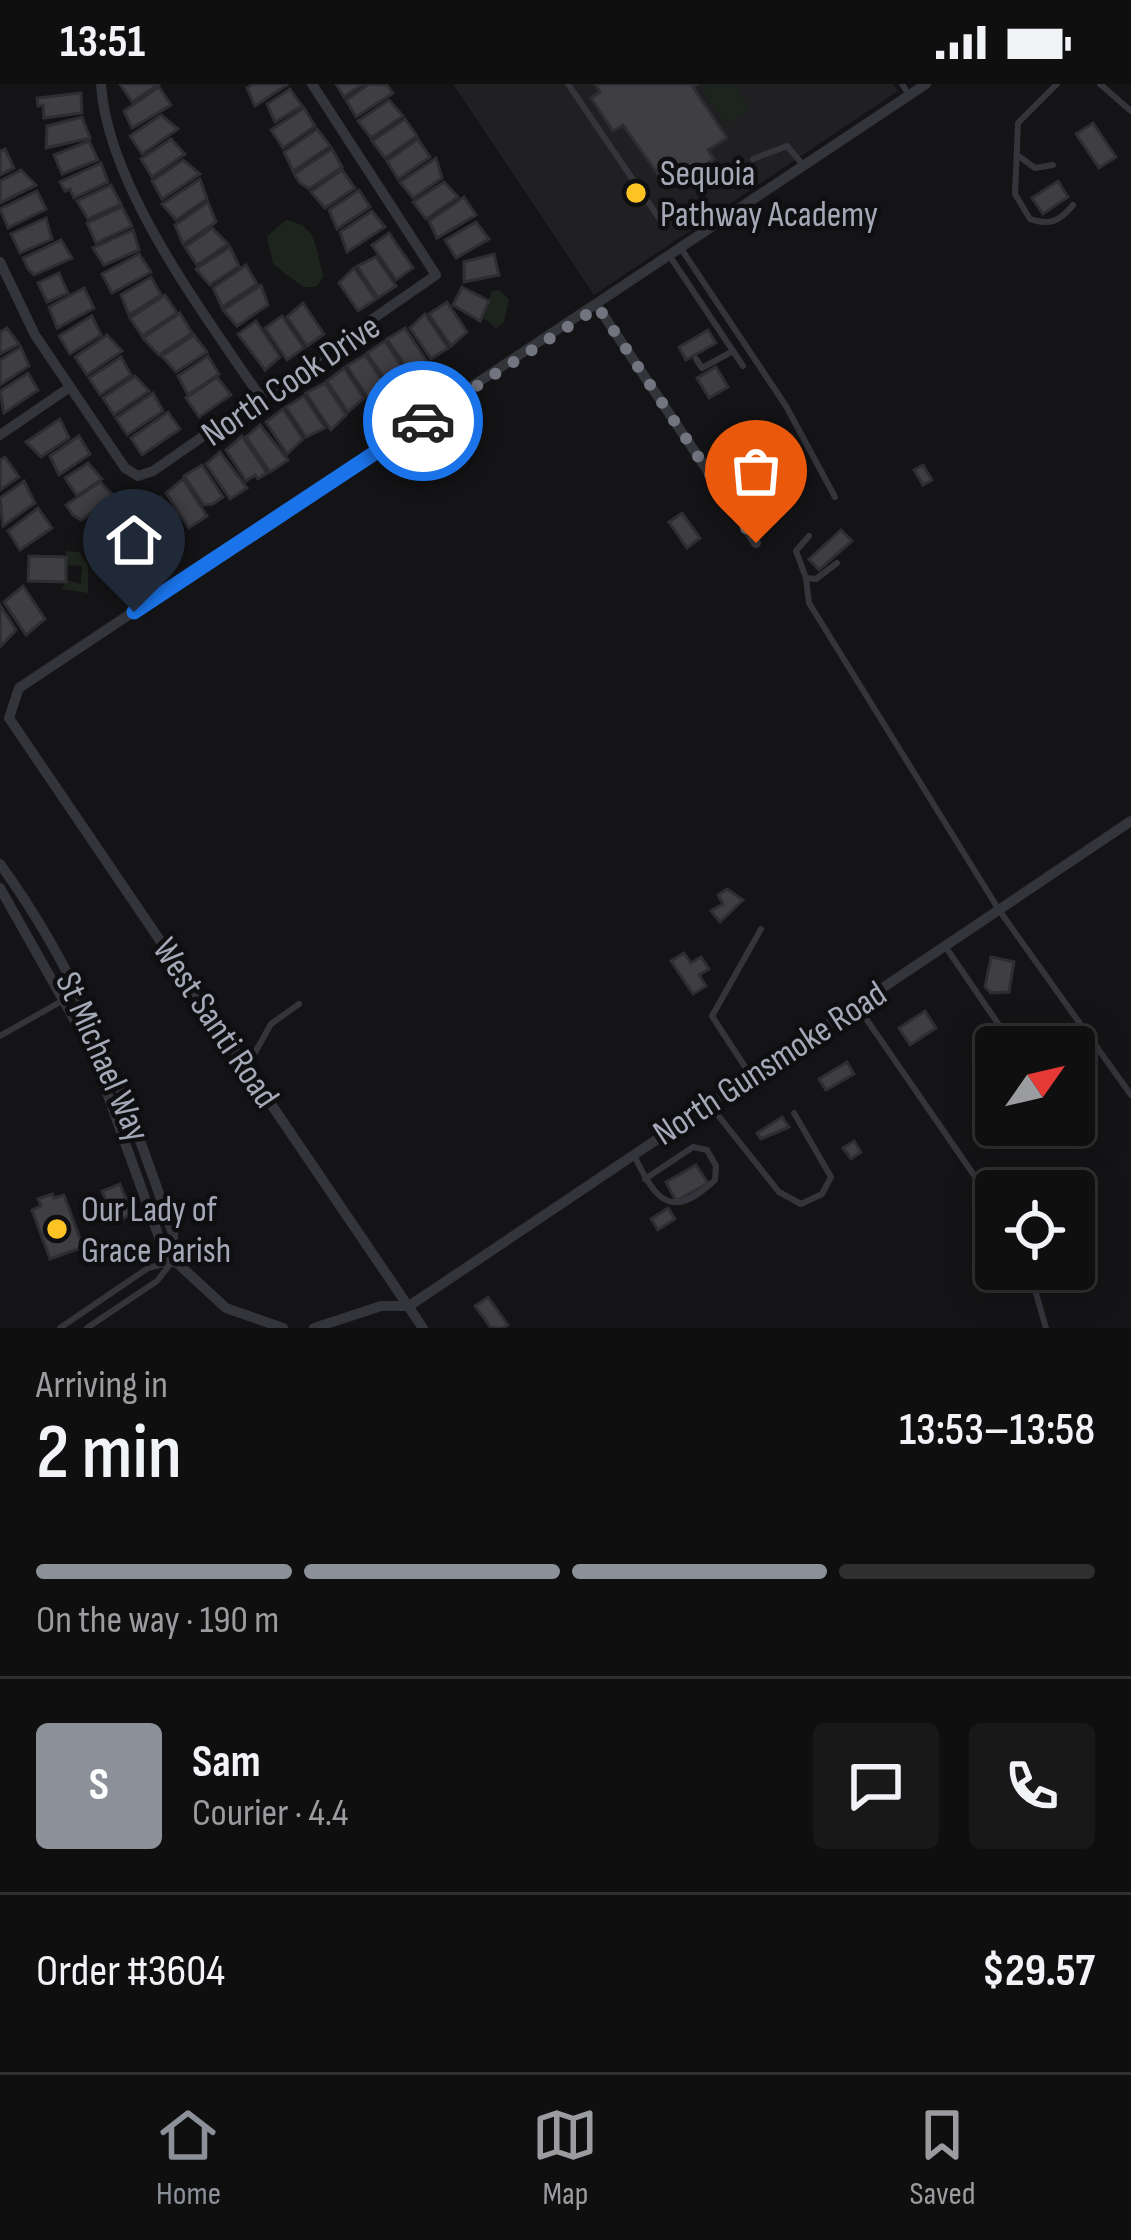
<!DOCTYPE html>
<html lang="en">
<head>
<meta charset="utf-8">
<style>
	body { margin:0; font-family:"Sofia Sans Condensed",sans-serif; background:#181819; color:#f1f3f6; height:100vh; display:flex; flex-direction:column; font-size:45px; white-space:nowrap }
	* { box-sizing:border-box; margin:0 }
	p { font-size:39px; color:#9b9c9f }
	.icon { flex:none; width:66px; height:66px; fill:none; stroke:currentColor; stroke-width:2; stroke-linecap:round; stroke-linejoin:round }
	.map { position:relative; height:1244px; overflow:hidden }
	.drawer { display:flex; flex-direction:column; background:#0f0f10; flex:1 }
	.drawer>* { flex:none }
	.needle { width:78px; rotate:56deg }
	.fabs { position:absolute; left:975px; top:942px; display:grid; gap:24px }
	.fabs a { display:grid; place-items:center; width:120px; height:120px; border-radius:12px; background:#0f0f10; box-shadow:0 6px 30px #0003,0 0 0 3px #2f2f30; font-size:60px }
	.pin { position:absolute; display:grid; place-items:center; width:102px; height:102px; color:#fff; margin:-123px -51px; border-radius:50% 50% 50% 0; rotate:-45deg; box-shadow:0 0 12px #0007 }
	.pin .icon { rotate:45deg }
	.courier { position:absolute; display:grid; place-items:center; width:120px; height:120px; margin:-60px; border:9px solid #1a73e8; border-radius:50%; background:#fff; color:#222; box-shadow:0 3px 15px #0007 }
	.headline em { font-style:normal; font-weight:600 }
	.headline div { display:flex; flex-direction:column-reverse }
	.headline { display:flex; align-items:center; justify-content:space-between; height:204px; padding:0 36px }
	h1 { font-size:78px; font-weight:600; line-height:90px }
	.bar { display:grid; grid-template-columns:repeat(4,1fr); gap:18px 12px; align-content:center; height:144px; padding:0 36px }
	.bar i { height:15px; border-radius:9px; background:#2f2f30 }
	.bar .active { background:#8c9099 }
	.bar p { grid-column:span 4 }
	.line { display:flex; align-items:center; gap:30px; padding:0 36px; border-top:3px solid #2f2f30 }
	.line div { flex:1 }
	.round { display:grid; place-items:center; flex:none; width:126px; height:126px; border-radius:12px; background:#181819 }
	.status { display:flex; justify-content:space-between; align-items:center; height:84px; padding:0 60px; background:#0f0f10; direction:ltr }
	.status svg { height:33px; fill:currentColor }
	.dock { display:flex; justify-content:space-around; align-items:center; height:168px; border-top:3px solid #2f2f30; background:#0f0f10; font-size:33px; color:#9b9c9f }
	.dock a { display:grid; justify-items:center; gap:6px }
	.dock .active { color:#8c9099 }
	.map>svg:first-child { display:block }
</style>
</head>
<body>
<div class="status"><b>13:51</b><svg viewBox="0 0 49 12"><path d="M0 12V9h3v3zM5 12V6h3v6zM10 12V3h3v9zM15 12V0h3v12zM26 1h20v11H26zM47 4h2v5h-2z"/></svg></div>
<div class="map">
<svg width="1131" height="1244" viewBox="0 0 1131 1244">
	<rect width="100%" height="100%" fill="#141416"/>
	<!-- built -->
	<path fill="#202023" d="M453,0H893L898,7L594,211Z"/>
	<!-- green -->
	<g fill="#1c241d">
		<path d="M733,0L750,25L726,41L700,2Z"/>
		<path d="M286,136C320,142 314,166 324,192L316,203H303L273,180L267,152Z"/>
		<path d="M499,206L509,216L504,238L496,244L483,234L492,207Z"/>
		<path d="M66,467L79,468L88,481V509L62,505L66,496L81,500L82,482L66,481Z"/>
	</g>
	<!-- building -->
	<g fill="#3e3e43" stroke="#2e2e32" stroke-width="3">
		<path d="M120,0H159L132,18Z"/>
		<path d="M253,0H286L287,1L255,22L247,4Z"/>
		<path d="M336,0H363L344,13Z"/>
		<path d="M369,0L387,1L393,9L356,33L346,16Z"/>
		<path d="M595,0H697L693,3L727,54L708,66L714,75L686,94L674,84L660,93L623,41L613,47L591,14L600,8Z"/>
		<path d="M159,3L171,21L132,44L124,27Z"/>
		<path d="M290,5L302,22L275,38L267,20Z"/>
		<path d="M81,9L82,29L44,34L43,21L38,22L37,14Z"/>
		<path d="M389,16L403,32L371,54L358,37Z"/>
		<path d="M304,24L315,42L283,64L271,46Z"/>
		<path d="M161,31L178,45L142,70L130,52Z"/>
		<path d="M82,33L90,54L46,64L47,42Z"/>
		<path d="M405,35L417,52L385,74L372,57Z"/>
		<path d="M1093,39L1116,73L1099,84L1076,50Z"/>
		<path d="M317,45L330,62L293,87L284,68Z"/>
		<path d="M171,55L185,70L152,93L141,75Z"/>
		<path d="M418,55L430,73L398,95L387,77Z"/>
		<path d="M89,57L98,76L62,90L54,71Z"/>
		<path d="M5,65L14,84L0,91V67Z"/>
		<path d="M332,65L342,83L309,105L300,99L294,90Z"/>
		<path d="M436,74L442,94L413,114L400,98Z"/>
		<path d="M183,76L200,90L162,115L152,97Z"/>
		<path d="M101,79L108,98L74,114L70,105L65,107L60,98Z"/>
		<path d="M21,86L36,101L0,119V97Z"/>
		<path d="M342,86L355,104L325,124L311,108Z"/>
		<path d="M200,95L207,115L176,136L162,120Z"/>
		<path d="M1058,97L1068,113L1043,130L1032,114Z"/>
		<path d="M444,98L458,113L426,135L413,118Z"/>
		<path d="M111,101L121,120L88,135L77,117Z"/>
		<path d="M359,106L370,123L337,145L329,126Z"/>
		<path d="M37,107L46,125L8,144L0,125Z"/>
		<path d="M464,113L476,131L437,154L429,137Z"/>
		<path d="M208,118L216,138L183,160L175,141Z"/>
		<path d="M122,123L132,142L96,159L87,139Z"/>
		<path d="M372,127L385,143L347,168L340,148Z"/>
		<path d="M46,134L52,155L20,169L11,150Z"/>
		<path d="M476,138L489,155L456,174L445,156Z"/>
		<path d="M212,144L228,160L197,181L185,163Z"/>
		<path d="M133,146L139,166L104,181L93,164Z"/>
		<path d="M389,149L413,184L396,196L372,161Z"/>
		<path d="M61,156L72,174L34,191L28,185L23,174Z"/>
		<path d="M230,163L239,182L210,201L196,185Z"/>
		<path d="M139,170L151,188L112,209L102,190Z"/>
		<path d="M494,170L499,191L464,198V178Z"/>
		<path d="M376,173L396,202L378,214L357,182Z"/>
		<path d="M246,181L257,200L222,223L213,204Z"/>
		<path d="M354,184L376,215L358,227L339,199Z"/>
		<path d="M59,189L68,209L47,218L38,199Z"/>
		<path d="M151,193L161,211L129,231L121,211Z"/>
		<path d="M261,201L268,221L237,242L223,226Z"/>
		<path d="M462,203L489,217L480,237L453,221Z"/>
		<path d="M84,204L94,224L57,244L49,223Z"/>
		<path d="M165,211L177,229L142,252L130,234Z"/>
		<path d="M447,218L467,248L451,262L429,230Z"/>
		<path d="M303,219L324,250L307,262L287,233Z"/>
		<path d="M180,229L192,249L159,271L143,254Z"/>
		<path d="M425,230L448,264L431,275L410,244Z"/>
		<path d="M92,232L101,251L70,270L59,252Z"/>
		<path d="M282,232L304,264L287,276L265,244Z"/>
		<path d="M256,237L280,273L265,286L238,250Z"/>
		<path d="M7,244L19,260L0,270V248Z"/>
		<path d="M405,244L426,276L409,287L387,255Z"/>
		<path d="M708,246L716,259L686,276L679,263Z"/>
		<path d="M107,251L122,267L87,291L75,273Z"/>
		<path d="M194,251L207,268L176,288L162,272Z"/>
		<path d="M385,257L406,289L387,298L367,269Z"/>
		<path d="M21,263L29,282L0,301V276Z"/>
		<path d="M365,271L386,302L368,314L347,282Z"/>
		<path d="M208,272L219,290L188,311L178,292Z"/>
		<path d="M121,273L131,291L100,311L89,294Z"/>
		<path d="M716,283L728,303L709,314L697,294Z"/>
		<path d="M344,284L364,314L348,328L327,297Z"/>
		<path d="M28,289L38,306L4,329L0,307Z"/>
		<path d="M135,292L149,307L114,331L103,314Z"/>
		<path d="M217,293L231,311L199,333L186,314Z"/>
		<path d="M325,299L346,331L331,346L306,309Z"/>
		<path d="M153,309L163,327L127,351L116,334Z"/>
		<path d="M304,312L325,344L306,353L286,323Z"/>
		<path d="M283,325L303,355L287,370L266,338Z"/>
		<path d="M168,328L180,345L142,371L131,354Z"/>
		<path d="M60,335L69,354L41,373L26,358Z"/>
		<path d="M260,341L288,376L270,388L246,353Z"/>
		<path d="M79,352L90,370L59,391L50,372Z"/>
		<path d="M242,352L267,389L258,395L255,391L246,397L226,366Z"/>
		<path d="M220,368L247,404L230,415L206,380Z"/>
		<path d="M5,373L19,393L0,406V376Z"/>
		<path d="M88,379L102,395L77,412L65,394Z"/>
		<path d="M202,381L223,413L213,420L204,421L184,392Z"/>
		<path d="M923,381L932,396L923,401L914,386Z"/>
		<path d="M183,395L207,432L189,444L166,409Z"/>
		<path d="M24,397L35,419L3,442L0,414Z"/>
		<path d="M100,398L115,413L81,436L73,431L66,421Z"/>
		<path d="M161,413L179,455L171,459H159L143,424Z"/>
		<path d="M116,417L136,424L125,466L104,462Z"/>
		<path d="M38,424L52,444L20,466L8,447Z"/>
		<path d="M682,429L700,454L687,464L669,438Z"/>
		<path d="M841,446L852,457L819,486L809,475Z"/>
		<path d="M29,472L66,473V498L28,497Z"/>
		<path d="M23,502L45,535L26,551L4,518Z"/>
		<path d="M0,521L16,546L0,563Z"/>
		<path d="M727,805L743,816L720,838L711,827L723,820L718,811Z"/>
		<path d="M684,869L691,879L701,873L709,885L699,891L706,902L693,910L671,877Z"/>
		<path d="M991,873L1014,878L1009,908L991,909L985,903Z"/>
		<path d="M925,927L936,944L910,961L899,944Z"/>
		<path d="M847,978L854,990L826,1006L819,995Z"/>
		<path d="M782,1033L789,1043L761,1055L757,1049Z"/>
		<path d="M854,1057L861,1068L851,1075L843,1064Z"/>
		<path d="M696,1081L708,1099L676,1117L666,1098Z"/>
		<path d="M120,1100L132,1130L115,1138L102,1107Z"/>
		<path d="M52,1110L54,1114L64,1111L83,1163L50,1175L32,1126L41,1122L38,1115Z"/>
		<path d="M668,1124L675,1135L658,1146L651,1135Z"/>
		<path d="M488,1213L508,1241L503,1244H491L475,1222Z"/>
	</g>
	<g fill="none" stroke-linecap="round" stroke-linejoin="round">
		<!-- service -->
		<g stroke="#34353b" stroke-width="6">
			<path d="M568,0L661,137"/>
			<path d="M902,0L909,11"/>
			<path d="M1057,0L1018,39L1015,110L1030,135C1050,142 1060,137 1073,121"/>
			<path d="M1100,0L1131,27"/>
			<path d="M1020,73L1035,84L1053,81"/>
			<path d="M753,75L787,62L803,81"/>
			<path d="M682,166L786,322L835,413"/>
			<path d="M671,174L743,282"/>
			<path d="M696,275L702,284L733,267"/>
			<path d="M809,452L796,467L806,494L816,495L837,479"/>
			<path d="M806,494L809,519L999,826L1131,1011"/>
			<path d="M945,862L1014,963"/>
			<path d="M858,923L996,1123"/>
			<path d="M0,952L76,909"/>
			<path d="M1032,963L1059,944"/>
			<path d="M247,983L271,940L299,920"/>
			<path d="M749,989L712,932L761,845"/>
			<path d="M709,1020L779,1108L801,1120L822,1110L831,1093L794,1029"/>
			<path d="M634,1071C656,1117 671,1137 715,1096L716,1082L707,1066L693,1063L645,1095"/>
			<path d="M1029,1185L1046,1244"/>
			<path d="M60,1244L148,1184L172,1178"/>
			<path d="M87,1244L157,1197L172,1178"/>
		</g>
		<!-- minor -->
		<g stroke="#34353b" stroke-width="10">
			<path d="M101,0C107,102 205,231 261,314"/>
			<path d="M0,178L35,251L125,384L138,392L153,387L436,191L312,0"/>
			<path d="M598,223L756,459"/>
			<path d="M0,351L70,303"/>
			<path d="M0,780C83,894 128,1018 173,1150L172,1178"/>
			<path d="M0,804L92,967L164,1167L226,1224L283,1244"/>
			<path d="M314,1244L381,1222H409L1131,737"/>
			<path d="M423,1244L9,634L19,604L926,0"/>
		</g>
	</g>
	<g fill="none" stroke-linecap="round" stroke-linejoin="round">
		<!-- done -->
		<path stroke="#72757f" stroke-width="12" stroke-dasharray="0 21.6" d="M423,337L598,223L756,459"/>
		<!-- route -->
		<path stroke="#1a73e8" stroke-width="15" d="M134,528L423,337"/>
	</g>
	<!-- markers -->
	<g fill="#fdc325" stroke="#0f0f11" stroke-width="4.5">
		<circle cx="636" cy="109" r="12"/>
		<circle cx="57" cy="1145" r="12"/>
	</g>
	<g text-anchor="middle" stroke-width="9" stroke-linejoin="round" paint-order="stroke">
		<!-- poi labels -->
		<g font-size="36" fill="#a5a9b7" stroke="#0f0f11" text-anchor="start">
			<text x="660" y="101">Sequoia<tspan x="660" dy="41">Pathway Academy</tspan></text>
			<text x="81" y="1137">Our Lady of<tspan x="81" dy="41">Grace Parish</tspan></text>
		</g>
		<!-- street labels -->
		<g font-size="36" fill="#a5a9b7" stroke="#0f0f11">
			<text transform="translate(290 295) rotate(-34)" y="13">North Cook Drive</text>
			<text transform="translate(217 938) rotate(56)" y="13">West Santi Road</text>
			<text transform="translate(104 972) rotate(66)" y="13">St Michael Way</text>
			<text transform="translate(769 978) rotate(-33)" y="13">North Gunsmoke Road</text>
		</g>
	</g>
</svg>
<div class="fabs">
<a><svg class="needle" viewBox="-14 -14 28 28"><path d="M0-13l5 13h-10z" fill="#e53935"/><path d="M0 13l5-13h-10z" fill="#9b9c9f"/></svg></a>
<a><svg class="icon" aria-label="locate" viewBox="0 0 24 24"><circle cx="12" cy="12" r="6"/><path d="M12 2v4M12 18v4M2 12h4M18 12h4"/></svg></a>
</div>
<div class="pin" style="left:756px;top:459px;background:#ea580c"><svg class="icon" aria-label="bag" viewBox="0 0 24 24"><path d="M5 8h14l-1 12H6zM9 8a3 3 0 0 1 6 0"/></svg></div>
<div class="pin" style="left:134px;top:528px;background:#1f2937"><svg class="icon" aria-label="home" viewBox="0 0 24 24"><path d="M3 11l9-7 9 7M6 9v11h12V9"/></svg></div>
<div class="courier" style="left:423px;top:337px"><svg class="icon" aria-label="car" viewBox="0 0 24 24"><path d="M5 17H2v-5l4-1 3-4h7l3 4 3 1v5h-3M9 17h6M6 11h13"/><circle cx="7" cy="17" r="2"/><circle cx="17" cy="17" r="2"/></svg></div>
</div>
<section class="drawer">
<div class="headline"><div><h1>2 min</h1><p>Arriving in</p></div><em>13:53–13:58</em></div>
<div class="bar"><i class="active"></i><i class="active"></i><i class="active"></i><i></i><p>On the way · 190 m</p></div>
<div class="line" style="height:216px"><b class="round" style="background:#8c9099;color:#fff">S</b><div><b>Sam</b><p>Courier · 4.4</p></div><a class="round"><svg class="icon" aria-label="chat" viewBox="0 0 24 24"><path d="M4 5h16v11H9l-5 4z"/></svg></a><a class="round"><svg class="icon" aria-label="phone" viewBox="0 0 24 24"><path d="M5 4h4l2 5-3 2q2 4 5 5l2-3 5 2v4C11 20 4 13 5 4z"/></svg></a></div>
<div class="line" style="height:156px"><div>Order #3604</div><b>$29.57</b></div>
</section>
<nav class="dock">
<a class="active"><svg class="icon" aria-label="home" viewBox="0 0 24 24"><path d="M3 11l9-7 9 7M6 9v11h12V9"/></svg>Home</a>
<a><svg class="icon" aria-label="map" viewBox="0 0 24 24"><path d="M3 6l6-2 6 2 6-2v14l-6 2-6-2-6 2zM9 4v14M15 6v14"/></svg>Map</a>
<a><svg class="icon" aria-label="saved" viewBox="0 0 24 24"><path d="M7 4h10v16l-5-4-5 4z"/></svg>Saved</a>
</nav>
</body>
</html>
